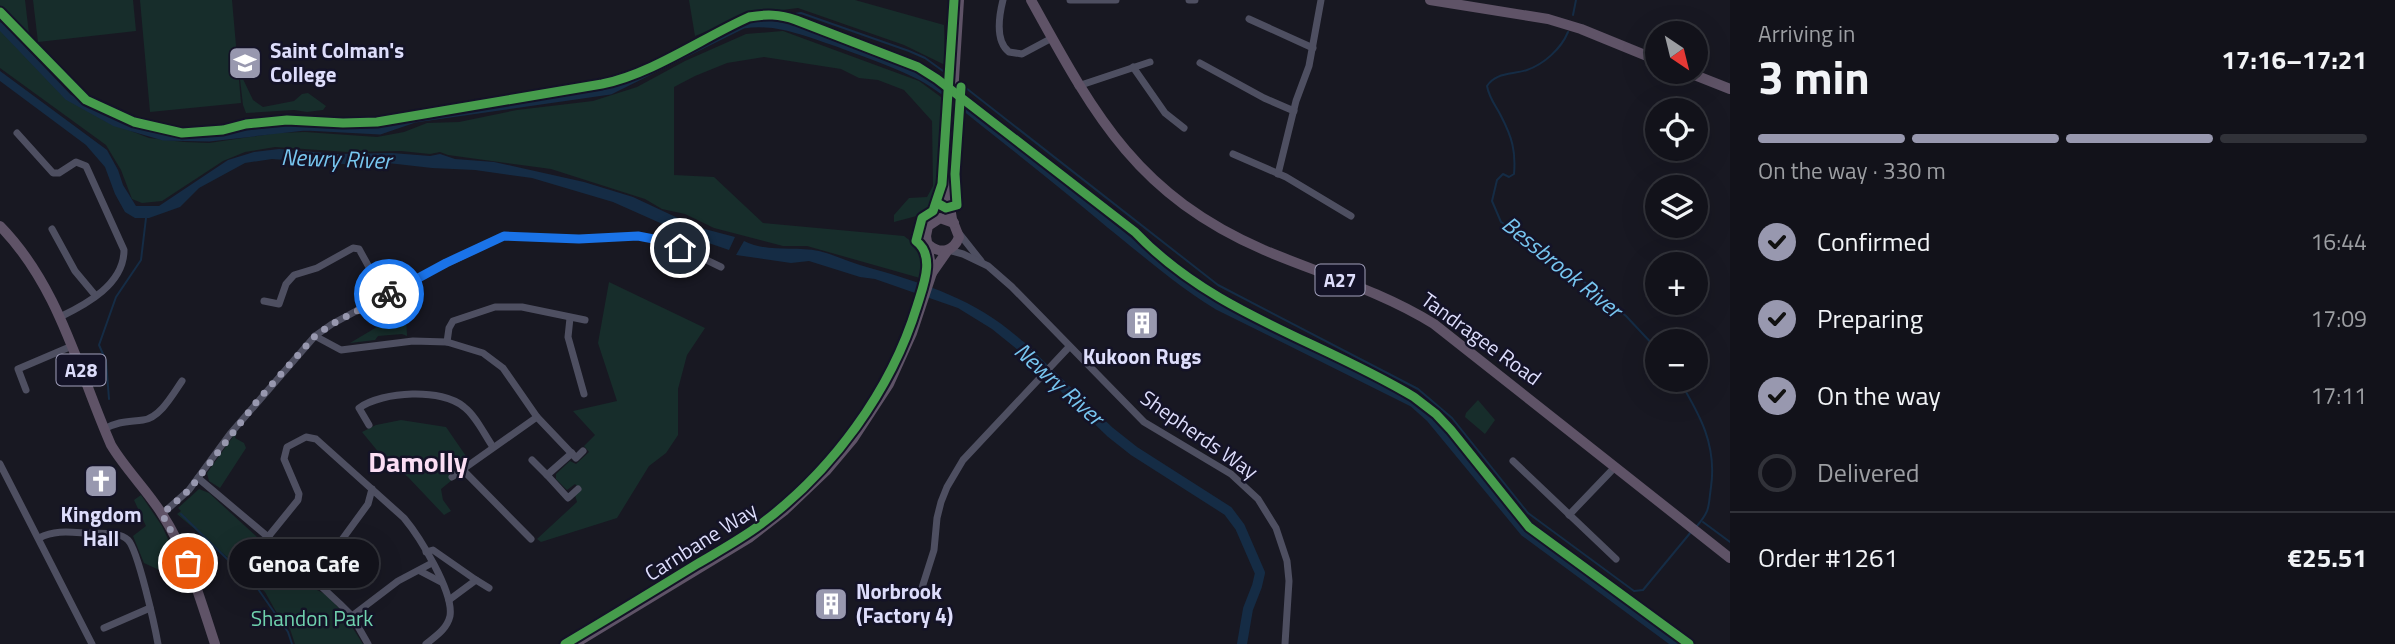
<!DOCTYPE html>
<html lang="en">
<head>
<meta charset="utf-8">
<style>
	body { margin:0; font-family:"Titillium Web",sans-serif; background:#1f2027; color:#f1f3f6; height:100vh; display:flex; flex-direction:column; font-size:26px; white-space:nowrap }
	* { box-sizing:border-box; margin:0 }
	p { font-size:23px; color:#9c9ea2 }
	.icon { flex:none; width:38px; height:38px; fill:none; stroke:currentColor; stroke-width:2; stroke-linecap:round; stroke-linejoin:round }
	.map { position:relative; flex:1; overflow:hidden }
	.details { display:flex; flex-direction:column; background:#12121a; width:665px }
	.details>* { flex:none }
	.needle { width:46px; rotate:145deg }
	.controls { position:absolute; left:1645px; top:21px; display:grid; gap:14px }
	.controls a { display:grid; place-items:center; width:63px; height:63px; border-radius:50%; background:#12121a; box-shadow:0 7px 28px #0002,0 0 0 2px #313239; font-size:35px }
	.pin { position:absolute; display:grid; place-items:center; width:60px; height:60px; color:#fff; margin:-30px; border:4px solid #fff; border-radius:50%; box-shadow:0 2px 7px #0007 }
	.courier { position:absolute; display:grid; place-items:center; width:70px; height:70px; margin:-35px; border:5px solid #1a73e8; border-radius:50%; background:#fff; color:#222; box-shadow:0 2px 9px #0007 }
	.bubble { position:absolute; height:49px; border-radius:24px; background:#12121a; box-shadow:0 7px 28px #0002,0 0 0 2px #313239; font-size:23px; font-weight:700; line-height:49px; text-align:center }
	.head em { font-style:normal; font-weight:700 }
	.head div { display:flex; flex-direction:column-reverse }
	.head { display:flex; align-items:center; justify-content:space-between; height:119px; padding:0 28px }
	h1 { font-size:46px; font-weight:700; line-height:52px }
	.bar { display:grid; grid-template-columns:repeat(4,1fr); gap:10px 7px; align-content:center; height:84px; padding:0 28px }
	.bar i { height:9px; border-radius:5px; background:#313239 }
	.bar .current { background:#9898af }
	.bar p { grid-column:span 4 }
	.line { display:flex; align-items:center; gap:18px; padding:0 28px; border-top:2px solid #313239 }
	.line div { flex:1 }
	ol { padding:0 28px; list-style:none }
	li { display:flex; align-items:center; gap:21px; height:77px }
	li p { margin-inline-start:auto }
	li .icon { padding:7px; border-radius:50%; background:#9898af; color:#111; stroke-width:4 }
	li:last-child { color:#9c9ea2 }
	li i { width:38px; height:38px; border:4px solid #313239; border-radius:50% }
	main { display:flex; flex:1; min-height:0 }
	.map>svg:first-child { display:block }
</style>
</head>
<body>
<main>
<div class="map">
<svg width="1730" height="644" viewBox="0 0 1730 644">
	<rect width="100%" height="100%" fill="#181822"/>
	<!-- green -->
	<g fill="#172d2b">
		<path d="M0,0H25L29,34L0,6Z"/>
		<path d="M33,0H133L136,31L38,42Z"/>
		<path d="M140,0H232L241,103L150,112Z"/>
		<path d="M689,0H855L944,25L945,65L904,45L798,8L749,14L695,36Z"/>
		<path d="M0,28L69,99L105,121L149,138L184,142L209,143L277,133L305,132L377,137L404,132L427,123L459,122L517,110L593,101L637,87L685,61L746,34L783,31L919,81L945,100L939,189L928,213L894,222V215L909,198L927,197L933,186L932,121L904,90L878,80L859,78L841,69L764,57L727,63L695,76L674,87V175L714,177L763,223L904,236L921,249L924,267L920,278L807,246H783L714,228L685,214L662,209L645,199L551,169L448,155L440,152L430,154L401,151L348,152L275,147L245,152L223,161L162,201L142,203L132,199L121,170L106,145L0,68Z"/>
		<path d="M240,79H243L253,100L263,107L294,101L302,94L308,93L326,106L323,110L307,112L294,110L246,113L243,105Z"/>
		<path d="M609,282L705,328L687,355L678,389V435L666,453L649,466L617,518L541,542L537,539L577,502L575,495L581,490L575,484L567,490L556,479V474L570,461L576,464L589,452L584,446L595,435L573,411L617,401L598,343Z"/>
		<path d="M406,313L407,336L402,334L378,336L375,340L350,343L387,321Z"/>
		<path d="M1478,400L1495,420L1485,434L1465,417L1466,413Z"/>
		<path d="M401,420L446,427L468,459L449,473L452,480L441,489L443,500L451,511L444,515L408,477L385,460L362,432L376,425Z"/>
		<path d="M237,431L235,438L244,443L246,448L220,488L209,481L207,473Z"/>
		<path d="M199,489L209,493L269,548L284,557L317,590L327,595L343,613L363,644H295L290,629L279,617L265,592L247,574L177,514L181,511L178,508Z"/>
		<path d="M141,495L162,526L173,550L164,556L161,567L157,569L144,563L133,536L146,526L134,500Z"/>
	</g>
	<!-- water -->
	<g fill="#152c45">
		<path d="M0,71L107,150L118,170L123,185L136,206H159L228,160L254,152L279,149L337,154L392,153L430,156L440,154L455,159L494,162L584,182L633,197L697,227L735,237L729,250L694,238L613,202L532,178L475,170L432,168L388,163L357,165L272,159L245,163L199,188L180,207L149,218H135L125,212L115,194L105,167L86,145L0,81Z"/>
		<path d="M744,241C769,253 793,246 819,251C836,255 853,264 870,268C934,286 984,303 1032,350L1028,358L992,329L958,308L875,279L860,277L809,261L791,263L736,255Z"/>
	</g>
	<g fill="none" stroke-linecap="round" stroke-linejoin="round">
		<!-- stream -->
		<g stroke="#152c45" stroke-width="2">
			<path d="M1573,15L1576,0"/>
			<path d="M780,25L789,15L801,13L909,51L925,58L950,76"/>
			<path d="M1568,32C1561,49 1544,64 1527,70C1512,75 1496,72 1487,86C1489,98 1496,106 1501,116C1512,137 1516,151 1514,174L1509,177L1503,174L1497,180L1492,201L1501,222L1529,238L1587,284L1626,316L1657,349"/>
			<path d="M957,81L1218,285L1418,389L1452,418L1528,513L1634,591L1643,590L1691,532"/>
			<path d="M1679,380C1700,415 1717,445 1711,487C1708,507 1711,509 1697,526"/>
			<path d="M109,399L106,361L99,345L116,297L141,260L146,218"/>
			<path d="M181,514L258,589L288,632L292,644"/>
			<path d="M1703,522L1730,542"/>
		</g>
		<!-- canal -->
		<path stroke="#152c45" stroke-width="7" d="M0,26L68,97L115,123L163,137L209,138L305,127L380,131L415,119L610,91L743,25C775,20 802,31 831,41C861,52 893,62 921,77C947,91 970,113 994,131C1033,162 1072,193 1110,225C1145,253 1178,282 1217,306L1412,403L1430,419L1524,533L1675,644"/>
		<!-- river -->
		<path stroke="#152c45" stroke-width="10" d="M1021,346L1110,432L1134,451L1228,511L1240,527L1260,573L1257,586L1248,609L1242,644"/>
		<!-- minor -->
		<g stroke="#4e4f61" stroke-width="7">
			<path d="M1003,0C999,16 995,41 1009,52L1022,54L1052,38"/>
			<path d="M1070,0H1116"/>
			<path d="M1189,0H1195"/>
			<path d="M1249,19L1313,48"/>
			<path d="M1200,63L1264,98L1294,111"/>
			<path d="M1133,67L1165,113L1184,128"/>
			<path d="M1078,86L1150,62"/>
			<path d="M17,133L53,173H59L76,162L86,166L124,250C124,284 87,304 60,317"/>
			<path d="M1233,154L1286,177L1351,216"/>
			<path d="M1278,174L1296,101L1309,66L1321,0"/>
			<path d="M52,229L75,271L95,295"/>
			<path d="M958,232L981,261"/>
			<path d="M948,250L963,254L988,266L1012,287L1144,422L1231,474L1258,499L1276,528L1287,561L1289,581L1285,644"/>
			<path d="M264,301L279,304L286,284L294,275L317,268L353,248L359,249L385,296"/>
			<path d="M570,318L568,337L584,394"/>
			<path d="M315,336L341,350L413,341L447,342L483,353L503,368L537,417L576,458L583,451"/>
			<path d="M447,342L449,328L453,321L495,307H522L585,320"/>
			<path d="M26,390L18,369L72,346"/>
			<path d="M369,425L359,408C383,391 442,388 464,407C476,416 484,434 493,447"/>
			<path d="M104,429C119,421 127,422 143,420C160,418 173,394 182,381"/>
			<path d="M572,453L547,475L568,498L578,489"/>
			<path d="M532,460L547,475"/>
			<path d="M1513,461L1616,559"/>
			<path d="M0,464L92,644"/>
			<path d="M462,469L531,539"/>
			<path d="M452,477L537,417"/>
			<path d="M198,478L268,537L340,604L352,616L368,644"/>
			<path d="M162,514L189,490L230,434L315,336L332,324L427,273L504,236L579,239L638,236L669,242L721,267"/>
			<path d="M1569,515L1615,467"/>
			<path d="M268,537L298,500L299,494L284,459L287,447L306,437L316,439L404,518C419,536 454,592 450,616C447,629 436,636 426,644"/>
			<path d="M39,538C55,530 69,532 86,533C99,534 119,531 128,540C138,550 155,627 158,644"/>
			<path d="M341,541L368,504L372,489"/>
			<path d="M426,552L433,550L476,580L449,600"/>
			<path d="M420,571L441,582"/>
			<path d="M476,580L489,588"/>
			<path d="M920,594L934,550L937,518L941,502L947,487L963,460L1069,347"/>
			<path d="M352,616L398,581L432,563"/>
			<path d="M104,628L150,608"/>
		</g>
		<!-- highway -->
		<g stroke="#5f5367" stroke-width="10">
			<path d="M1031,0C1095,116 1136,194 1264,250C1321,274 1381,291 1434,324L1730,558"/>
			<path d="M1430,0L1548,19L1581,29L1657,60"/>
			<path d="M1687,72L1730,89"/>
			<path d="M0,226C59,286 78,370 111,445C126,470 147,490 162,514C188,554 200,599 215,644"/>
			<path d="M929,245C941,255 954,251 959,237L952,219L947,189L959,0"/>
			<path d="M932,273L926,236L928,226L940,218L954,223"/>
			<path d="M574,644L749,538L785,510L826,471L853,439L889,384L912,333L932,273L948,250"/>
		</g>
		<!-- cycleway casing -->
		<g stroke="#141327" stroke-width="13">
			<g id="cycleway">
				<path d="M0,12L86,100L134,122L182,133L223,130L246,124L287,120L343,123L377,122L602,84C652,74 702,38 749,17C766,14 779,14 796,20L918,67L937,79L1135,232C1213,314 1320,340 1414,397L1436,414L1451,430L1529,527L1689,644"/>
				<path d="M937,203L946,208L957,205L955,174L961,87"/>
				<path d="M565,644C609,618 653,591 697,564C719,551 741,539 761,524C832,471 891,391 917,306C923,286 936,256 916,241L922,218L933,211L942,184L954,0"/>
			</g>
		</g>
		<!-- cycleway -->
		<use href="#cycleway" stroke="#469c4c" stroke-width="9"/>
	</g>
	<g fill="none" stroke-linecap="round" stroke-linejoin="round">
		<!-- done -->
		<path stroke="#9898af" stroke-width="7" stroke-dasharray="0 12.6" d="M188,563L162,514L189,490L258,400L315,336L332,324L389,294"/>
		<!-- route -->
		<path stroke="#1a73e8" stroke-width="9" d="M389,294L446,263L504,236L579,239L638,236L669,242L680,248"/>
	</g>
	<!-- icons -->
	<defs>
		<g id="school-square" transform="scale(1.75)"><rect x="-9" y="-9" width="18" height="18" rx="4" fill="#9898af" stroke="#141327"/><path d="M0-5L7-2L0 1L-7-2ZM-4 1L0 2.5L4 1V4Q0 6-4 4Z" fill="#fff"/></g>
		<g id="building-square" transform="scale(1.75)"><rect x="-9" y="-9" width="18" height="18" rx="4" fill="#9898af" stroke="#141327"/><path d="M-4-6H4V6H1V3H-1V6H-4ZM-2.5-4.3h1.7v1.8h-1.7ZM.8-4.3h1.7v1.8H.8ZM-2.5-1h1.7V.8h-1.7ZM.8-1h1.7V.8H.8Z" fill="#fff"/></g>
		<g id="church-square" transform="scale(1.75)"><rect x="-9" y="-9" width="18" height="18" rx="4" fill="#9898af" stroke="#141327"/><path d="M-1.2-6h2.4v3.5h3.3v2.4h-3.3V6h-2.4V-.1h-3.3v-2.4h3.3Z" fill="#fff"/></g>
	</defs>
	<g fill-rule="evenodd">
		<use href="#school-square" x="245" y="63"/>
		<use href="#building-square" x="1142" y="323"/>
		<use href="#church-square" x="101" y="481"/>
		<use href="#building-square" x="831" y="604"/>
	</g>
	<g text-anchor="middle" stroke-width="5" stroke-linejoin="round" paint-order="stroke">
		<!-- shield labels -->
		<g fill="#141327" stroke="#a1a0bb" stroke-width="2">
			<rect x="1315.5" y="264.5" width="49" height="31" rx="5"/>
			<rect x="56.5" y="354.5" width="49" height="31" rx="5"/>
		</g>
		<g font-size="19" font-weight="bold" fill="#ddddfb">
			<text x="1340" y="287">A27</text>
			<text x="81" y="377">A28</text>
		</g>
		<!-- poi labels -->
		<g font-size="21" font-weight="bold" fill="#ddddfb" stroke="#141327" text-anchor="start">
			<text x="270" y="58">Saint Colman's<tspan x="270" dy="24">College</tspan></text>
			<text x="1142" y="364" text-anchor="middle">Kukoon Rugs</text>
			<text x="101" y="522" text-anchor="middle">Kingdom<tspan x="101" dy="24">Hall</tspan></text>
			<text x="856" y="599">Norbrook<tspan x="856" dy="24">(Factory 4)</tspan></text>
		</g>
		<!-- street labels -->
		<g font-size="21" fill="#ddddfb" stroke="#141327">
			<text transform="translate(1481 339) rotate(36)" y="7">Tandragee Road</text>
			<text transform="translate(1199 435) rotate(35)" y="7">Shepherds Way</text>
			<text transform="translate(701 542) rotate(-32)" y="7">Carnbane Way</text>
		</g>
		<!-- park labels -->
		<g font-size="21" fill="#70d3af" stroke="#141327">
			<text x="312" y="626">Shandon Park</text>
		</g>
		<!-- water labels -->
		<g font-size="23" font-style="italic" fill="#77c5ef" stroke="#141327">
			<text transform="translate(336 159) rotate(2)" y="8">Newry River</text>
			<text transform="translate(1562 267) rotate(39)" y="8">Bessbrook River</text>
			<text transform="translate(1059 384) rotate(42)" y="8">Newry River</text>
		</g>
		<!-- district labels -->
		<g font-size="28" font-weight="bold" fill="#fbdef4" stroke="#141327">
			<text x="418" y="472">Damolly</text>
		</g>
	</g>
</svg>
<div class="controls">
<a><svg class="needle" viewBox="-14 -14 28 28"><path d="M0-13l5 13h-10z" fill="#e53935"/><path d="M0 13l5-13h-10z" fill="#9c9ea2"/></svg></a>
<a><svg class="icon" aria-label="locate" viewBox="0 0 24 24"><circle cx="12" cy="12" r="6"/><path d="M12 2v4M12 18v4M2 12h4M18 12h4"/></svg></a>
<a><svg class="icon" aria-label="layers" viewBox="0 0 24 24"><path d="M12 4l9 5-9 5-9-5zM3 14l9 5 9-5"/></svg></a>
<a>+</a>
<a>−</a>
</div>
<div class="pin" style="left:188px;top:563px;background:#ea580c"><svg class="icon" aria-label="bag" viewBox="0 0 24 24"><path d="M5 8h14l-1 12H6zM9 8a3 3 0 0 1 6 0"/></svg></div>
<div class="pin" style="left:680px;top:248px;background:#1f2937"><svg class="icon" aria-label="home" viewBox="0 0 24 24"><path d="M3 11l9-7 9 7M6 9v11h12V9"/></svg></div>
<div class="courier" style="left:389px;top:294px"><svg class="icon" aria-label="bike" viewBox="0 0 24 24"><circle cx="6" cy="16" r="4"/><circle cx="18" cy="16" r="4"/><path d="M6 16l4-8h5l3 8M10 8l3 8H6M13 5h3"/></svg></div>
<div class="bubble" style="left:229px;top:539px;width:150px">Genoa Cafe</div>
</div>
<section class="details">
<div class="head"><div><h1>3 min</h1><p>Arriving in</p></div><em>17:16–17:21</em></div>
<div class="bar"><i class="current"></i><i class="current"></i><i class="current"></i><i></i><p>On the way · 330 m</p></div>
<ol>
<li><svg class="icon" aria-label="check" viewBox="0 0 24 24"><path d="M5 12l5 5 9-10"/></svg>Confirmed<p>16:44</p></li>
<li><svg class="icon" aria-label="check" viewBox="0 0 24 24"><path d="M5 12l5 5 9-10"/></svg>Preparing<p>17:09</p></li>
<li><svg class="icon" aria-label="check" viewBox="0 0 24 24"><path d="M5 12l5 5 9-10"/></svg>On the way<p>17:11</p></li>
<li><i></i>Delivered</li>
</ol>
<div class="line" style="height:91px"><div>Order #1261</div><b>€25.51</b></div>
</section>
</main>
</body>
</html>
